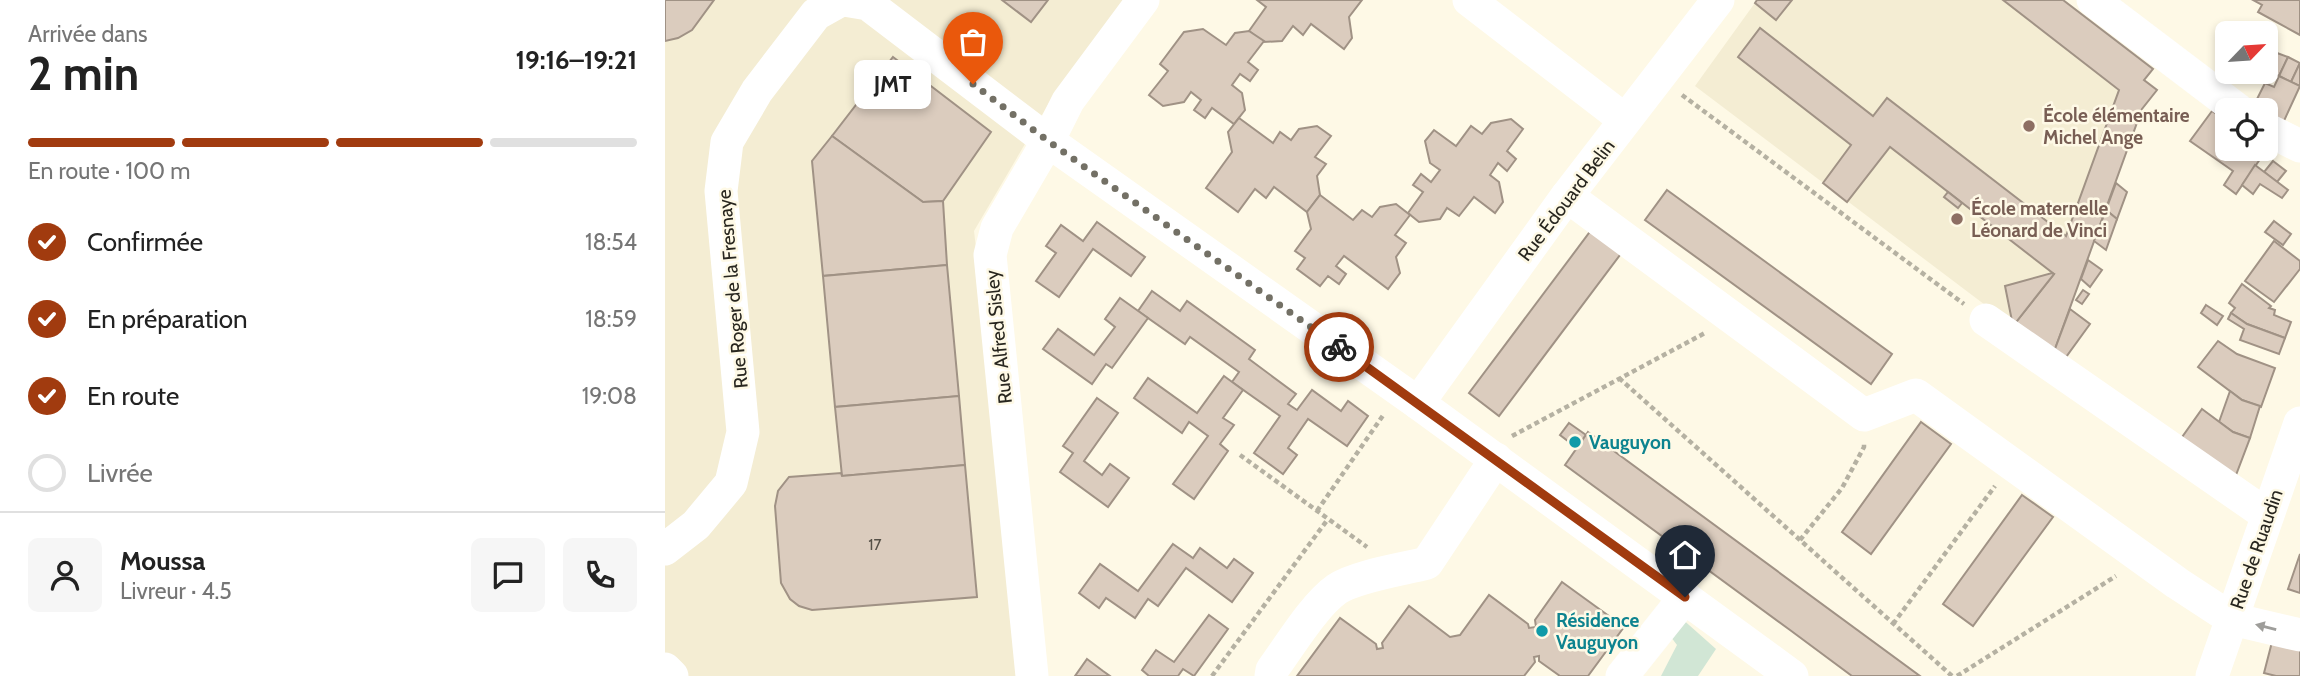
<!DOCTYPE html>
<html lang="fr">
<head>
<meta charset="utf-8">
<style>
	body { margin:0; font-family:Cabin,sans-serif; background:#f6f6f6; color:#222; height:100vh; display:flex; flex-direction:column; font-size:26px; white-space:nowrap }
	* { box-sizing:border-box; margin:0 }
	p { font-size:23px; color:#767676 }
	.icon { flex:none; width:38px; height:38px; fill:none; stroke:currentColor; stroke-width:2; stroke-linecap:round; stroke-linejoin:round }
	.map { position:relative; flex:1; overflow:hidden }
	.details { display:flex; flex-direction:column; background:#fff; width:665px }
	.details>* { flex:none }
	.needle { width:46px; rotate:65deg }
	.controls { position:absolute; left:1550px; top:21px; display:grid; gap:14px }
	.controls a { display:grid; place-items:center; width:63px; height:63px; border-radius:10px; background:#fff; box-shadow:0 4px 10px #0003; font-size:35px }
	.pin { position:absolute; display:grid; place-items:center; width:60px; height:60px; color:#fff; margin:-72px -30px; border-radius:50% 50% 50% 0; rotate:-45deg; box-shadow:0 0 7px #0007 }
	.pin .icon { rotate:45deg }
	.courier { position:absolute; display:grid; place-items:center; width:70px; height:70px; margin:-35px; border:5px solid #a13b0f; border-radius:50%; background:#fff; color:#222; box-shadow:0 2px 9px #0007 }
	.bubble { position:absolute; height:49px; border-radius:10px; background:#fff; box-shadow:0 4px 10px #0003; font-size:23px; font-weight:700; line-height:49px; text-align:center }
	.head em { font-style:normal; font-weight:700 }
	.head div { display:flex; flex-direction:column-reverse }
	.head { display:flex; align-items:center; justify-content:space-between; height:119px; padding:0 28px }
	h1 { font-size:46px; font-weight:700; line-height:52px }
	.bar { display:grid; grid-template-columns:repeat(4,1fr); gap:10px 7px; align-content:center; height:84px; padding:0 28px }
	.bar i { height:9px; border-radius:5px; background:#e0e0e0 }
	.bar .selected { background:#a13b0f }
	.bar p { grid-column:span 4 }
	.line { display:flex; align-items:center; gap:18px; padding:0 28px; border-top:2px solid #e0e0e0 }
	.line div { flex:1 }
	.round { display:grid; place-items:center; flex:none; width:74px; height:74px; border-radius:10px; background:#f6f6f6 }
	ol { padding:0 28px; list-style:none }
	li { display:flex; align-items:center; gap:21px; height:77px }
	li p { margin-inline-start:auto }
	li .icon { padding:7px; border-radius:50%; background:#a13b0f; color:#fff; stroke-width:4 }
	li:last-child { color:#767676 }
	li i { width:38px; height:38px; border:4px solid #e0e0e0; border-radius:50% }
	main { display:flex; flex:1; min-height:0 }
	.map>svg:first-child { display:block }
</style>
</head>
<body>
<main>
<section class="details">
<div class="head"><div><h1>2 min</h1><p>Arrivée dans</p></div><em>19:16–19:21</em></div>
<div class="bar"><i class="selected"></i><i class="selected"></i><i class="selected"></i><i></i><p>En route · 100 m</p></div>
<ol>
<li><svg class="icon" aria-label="check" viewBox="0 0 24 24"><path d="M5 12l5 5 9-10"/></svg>Confirmée<p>18:54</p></li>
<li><svg class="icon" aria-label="check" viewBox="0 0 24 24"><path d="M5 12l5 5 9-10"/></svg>En préparation<p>18:59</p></li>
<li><svg class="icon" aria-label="check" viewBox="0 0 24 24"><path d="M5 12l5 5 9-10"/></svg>En route<p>19:08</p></li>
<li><i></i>Livrée</li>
</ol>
<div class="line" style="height:126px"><a class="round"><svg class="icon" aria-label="person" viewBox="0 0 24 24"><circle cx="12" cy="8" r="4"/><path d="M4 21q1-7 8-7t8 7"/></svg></a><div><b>Moussa</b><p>Livreur · 4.5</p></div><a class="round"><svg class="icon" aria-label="chat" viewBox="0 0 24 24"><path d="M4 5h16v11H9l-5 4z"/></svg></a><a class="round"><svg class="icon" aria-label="phone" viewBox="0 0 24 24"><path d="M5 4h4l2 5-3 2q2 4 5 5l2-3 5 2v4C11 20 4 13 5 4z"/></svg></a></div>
</section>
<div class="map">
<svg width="1635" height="676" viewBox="0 0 1635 676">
	<rect width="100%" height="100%" fill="#fef9e6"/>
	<!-- built -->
	<g fill="#f4edd3">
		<path d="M0,0H459L384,103L309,231L362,676H0Z"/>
		<path d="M1092,0H1398L1488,69L1479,80L1492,90L1477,110L1390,349L1348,326L1030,86Z"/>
	</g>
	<!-- green -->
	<path fill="#d1e6d5" d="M1015,617L1051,649L1033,676H996L1012,645L1003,633Z"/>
	<!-- building -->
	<g fill="#dbccbe" stroke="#a09285" stroke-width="2">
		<path d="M0,0H49L27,30L13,38L0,41Z"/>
		<path d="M337,0H383L366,22Z"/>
		<path d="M592,0H697L684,17L687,38L679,49L646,24L638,35L628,26L617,41L598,42L584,31L601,7Z"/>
		<path d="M1092,0H1127L1111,20L1090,3Z"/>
		<path d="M1338,0H1398L1488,69L1479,80L1492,90L1477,109L1390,349L1348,326L1389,274L1225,147L1182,202L1158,183L1186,145L1073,57L1095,28L1208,116L1222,98L1401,236L1454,90Z"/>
		<path d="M1588,0H1635V35L1593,12L1597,5Z"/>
		<path d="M538,29L561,45L570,33L584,31L599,41L583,62L593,70L585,81L575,74L567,85L577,93L580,110L569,124L547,108L540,118L529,110L536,100L526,92L519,102L498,106L484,95L503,71L495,64L519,32Z"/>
		<path d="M1601,47L1612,53L1604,72L1601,70Z"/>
		<path d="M1612,53L1623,57L1614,76L1604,72Z"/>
		<path d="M228,57L326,132L278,201L258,202L167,136Z"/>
		<path d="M1623,57L1635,63L1626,82L1614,76Z"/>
		<path d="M1635,63V86L1626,82Z"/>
		<path d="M1614,76L1635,86L1618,123L1601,116V110L1587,109L1600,83L1609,87Z"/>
		<path d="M1547,111L1563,122V149H1602L1571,194L1559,185L1568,171L1525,141Z"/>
		<path d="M574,118L608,143L615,132L626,140L634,129L652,126L666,136L650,157L661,164L652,176L655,195L642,212L609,187L601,198L590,189L573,212L541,188L567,152L563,132Z"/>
		<path d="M846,119L858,129L842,151L851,159L842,171L833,163L825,175L834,182L838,202L830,213L809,197L794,216L782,208L775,219L754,222L743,213L758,192L748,185L756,174L766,182L775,170L765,163L760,141L769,130L791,146L806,126L817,134L826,123Z"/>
		<path d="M167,136L258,202L278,201L282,265L158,276L147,161Z"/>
		<path d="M1608,161L1621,171L1612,182L1599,172Z"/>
		<path d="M1590,165L1623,190L1617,198L1595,184L1588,194L1577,185Z"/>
		<path d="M1451,183L1462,192L1452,219L1441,210Z"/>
		<path d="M1002,190L1227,354L1206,384L980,220Z"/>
		<path d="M1283,192L1297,203L1293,208L1279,197Z"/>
		<path d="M655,195L688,220L697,210L707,217L715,207L731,204L745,215L730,235L741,243L731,257L735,273L723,289L679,256L671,266L681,274L674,284L663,276L655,286L632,269L640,258L630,251L646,229L642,212Z"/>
		<path d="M1441,210L1452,219L1441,250L1429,241Z"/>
		<path d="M1609,221L1626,234L1618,245L1600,232Z"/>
		<path d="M432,222L480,257L466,276L428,249L394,297L371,281L391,253L381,246L396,225L418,241Z"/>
		<path d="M927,229L958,251L834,416L804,393Z"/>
		<path d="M1609,241L1635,261V269L1609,302L1580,281Z"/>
		<path d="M1423,260L1437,270L1425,287L1416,279Z"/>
		<path d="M282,265L294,396L170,407L158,276Z"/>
		<path d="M1387,273L1389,274L1348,326L1340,286Z"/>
		<path d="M1577,284L1606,306L1604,308L1610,310L1609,315L1626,322L1620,338L1582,324L1566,313L1570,308L1564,303Z"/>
		<path d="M1418,290L1424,294L1417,304L1411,300Z"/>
		<path d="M487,291L515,311L522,301L590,350L584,359L631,394L623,404L632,410L647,390L676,411L683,401L703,416L682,446L643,419L623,448L632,455L618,474L589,453L615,416L567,382L574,372L525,337L520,344L473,311Z"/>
		<path d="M455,298L483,318L447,368L441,364L427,384L378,349L393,329L429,355L450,327L440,319Z"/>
		<path d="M1541,305L1558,316L1552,325L1536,313Z"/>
		<path d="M1405,309L1425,324L1401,357L1390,349Z"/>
		<path d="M1566,313L1582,324L1620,338L1614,354L1575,340L1579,329L1563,319Z"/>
		<path d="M1553,341L1572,354L1610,368L1596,407L1577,400L1533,367Z"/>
		<path d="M559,376L578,390L558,418L569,425L555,444L563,451L529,499L508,484L543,436L524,422L517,433L469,398L483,378L532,413Z"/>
		<path d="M1565,391L1577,400L1595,406L1585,438L1568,432L1554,422Z"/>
		<path d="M294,396L300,465L177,476L170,407Z"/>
		<path d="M432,398L453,413L419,461L437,475L445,464L464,478L443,507L395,472L408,453L398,446Z"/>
		<path d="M1537,409L1568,432L1585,438L1571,475L1515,440Z"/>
		<path d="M1256,422L1286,444L1206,554L1177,532Z"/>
		<path d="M904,423L921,435L912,448L895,435Z"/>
		<path d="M923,432L1255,676H1187L1125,630L900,465Z"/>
		<path d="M300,465L312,597L147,610L134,606L125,599L116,583L110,506L113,491L124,477L176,473L177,476Z"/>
		<path d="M1357,495L1388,517L1308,626L1278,604Z"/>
		<path d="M508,544L528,558L535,548L562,568L569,559L588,573L567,602L521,568L493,606L483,599L470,618L441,598L434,608L414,593L435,564L473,591Z"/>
		<path d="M1635,554V593L1623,589Z"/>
		<path d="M897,582L959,627L923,676H895L874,661V656L869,657L870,662L859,676H632L675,618L711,644L712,649L718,648L717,643L744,606L785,637L795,635L824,595L863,624L864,628L871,627L870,620Z"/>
		<path d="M544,615L563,629L529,676L518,669L513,676H484L477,670L491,650L509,662Z"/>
		<path d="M1607,642L1635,649V676H1611L1599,673Z"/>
		<path d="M422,659L438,671L445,676H410Z"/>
	</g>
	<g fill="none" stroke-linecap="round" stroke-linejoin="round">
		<!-- path -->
		<g stroke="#b5b1a2" stroke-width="4.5" stroke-dasharray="5 3.5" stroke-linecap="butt">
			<path d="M1017,95L1299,304"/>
			<path d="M954,378L1287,676"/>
			<path d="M847,436L1040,333"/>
			<path d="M575,455L702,547"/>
			<path d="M652,511L719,414"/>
			<path d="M1135,540L1177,488L1199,447V442"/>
			<path d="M1228,624L1330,486"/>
			<path d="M547,676L663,519"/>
			<path d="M1292,676L1451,576"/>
		</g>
		<!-- minor -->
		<g stroke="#fff" stroke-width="33">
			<path d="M179,0L203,4L383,141L753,403L1127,676"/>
			<path d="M804,0L960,120"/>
			<path d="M1428,0L1573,110"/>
			<path d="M1601,129L1635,146"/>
			<path d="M902,196L1199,415L1251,395L1512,583L1567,619L1635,635"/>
			<path d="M1321,320L1602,515"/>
			<path d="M753,403L902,196L1053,0"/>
			<path d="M0,549L31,525L66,483L78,432L56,191L62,142L92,91L151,14L176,0"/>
			<path d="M0,669L7,676"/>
			<path d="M367,676L325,255L332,228L383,141L403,101L478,0"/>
			<path d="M606,676L607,670C624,647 649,605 672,589C691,576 739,569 762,563L831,459"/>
			<path d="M957,676L1020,597"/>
			<path d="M1547,676L1635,423"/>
		</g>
	</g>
	<!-- one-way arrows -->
	<defs><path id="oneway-solid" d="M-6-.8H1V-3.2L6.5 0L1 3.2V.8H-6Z" transform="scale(1.75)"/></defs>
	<use fill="#9e9d9a" href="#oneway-solid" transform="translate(1601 627) rotate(-166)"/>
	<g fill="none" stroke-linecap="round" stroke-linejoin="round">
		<!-- done -->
		<path stroke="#737065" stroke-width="7" stroke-dasharray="0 12.6" d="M308,84L383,141L674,347"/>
		<!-- route -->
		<path stroke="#a13b0f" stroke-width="9" d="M674,347L1020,597"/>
	</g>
	<!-- markers -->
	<g fill="#8d6e63" stroke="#fef9e6" stroke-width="2.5">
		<circle cx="1364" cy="126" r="7"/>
		<circle cx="1292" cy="219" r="7"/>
	</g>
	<g fill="#0f9aa8" stroke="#fef9e6" stroke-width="2.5">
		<circle cx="910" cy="442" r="7"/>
		<circle cx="877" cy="631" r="7"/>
	</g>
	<g text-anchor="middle" stroke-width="5" stroke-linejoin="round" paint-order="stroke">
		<!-- number labels -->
		<g font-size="16" fill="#555047">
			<text x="210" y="550">17</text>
		</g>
		<!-- education labels -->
		<g font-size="19" font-weight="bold" fill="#785e54" stroke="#fef9e6" text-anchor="start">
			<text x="1378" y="122">École élémentaire<tspan x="1378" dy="22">Michel Ange</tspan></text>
			<text x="1306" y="215">École maternelle<tspan x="1306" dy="22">Léonard de Vinci</tspan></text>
		</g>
		<!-- street labels -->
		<g font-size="19" fill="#28261f" stroke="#fef9e6">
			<text transform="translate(901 200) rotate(-53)" y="7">Rue Édouard Belin</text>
			<text transform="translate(67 289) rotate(-95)" y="7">Rue Roger de la Fresnaye</text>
			<text transform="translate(333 337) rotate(-96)" y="7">Rue Alfred Sisley</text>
			<text transform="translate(1591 549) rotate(-71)" y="7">Rue de Ruaudin</text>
		</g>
		<!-- culture labels -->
		<g font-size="19" font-weight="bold" fill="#0d838f" stroke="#fef9e6" text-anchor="start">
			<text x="924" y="449">Vauguyon</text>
			<text x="891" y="627">Résidence<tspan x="891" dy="22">Vauguyon</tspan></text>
		</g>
	</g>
</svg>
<div class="controls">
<a><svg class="needle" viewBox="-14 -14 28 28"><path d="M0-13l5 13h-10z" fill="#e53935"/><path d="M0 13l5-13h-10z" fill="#767676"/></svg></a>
<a><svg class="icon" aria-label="locate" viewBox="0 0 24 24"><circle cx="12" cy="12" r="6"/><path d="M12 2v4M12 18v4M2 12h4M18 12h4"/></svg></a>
</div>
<div class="pin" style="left:308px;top:84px;background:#ea580c"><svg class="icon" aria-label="bag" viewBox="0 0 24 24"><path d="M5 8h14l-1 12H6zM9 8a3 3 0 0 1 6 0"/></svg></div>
<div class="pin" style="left:1020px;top:597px;background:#1f2937"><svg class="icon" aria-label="home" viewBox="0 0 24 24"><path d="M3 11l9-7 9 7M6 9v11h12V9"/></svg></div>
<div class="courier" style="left:674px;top:347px"><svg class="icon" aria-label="bike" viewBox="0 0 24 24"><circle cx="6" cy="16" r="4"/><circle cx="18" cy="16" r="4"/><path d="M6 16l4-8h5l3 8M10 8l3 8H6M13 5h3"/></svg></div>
<div class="bubble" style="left:189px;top:60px;width:77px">JMT</div>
</div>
</main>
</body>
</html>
